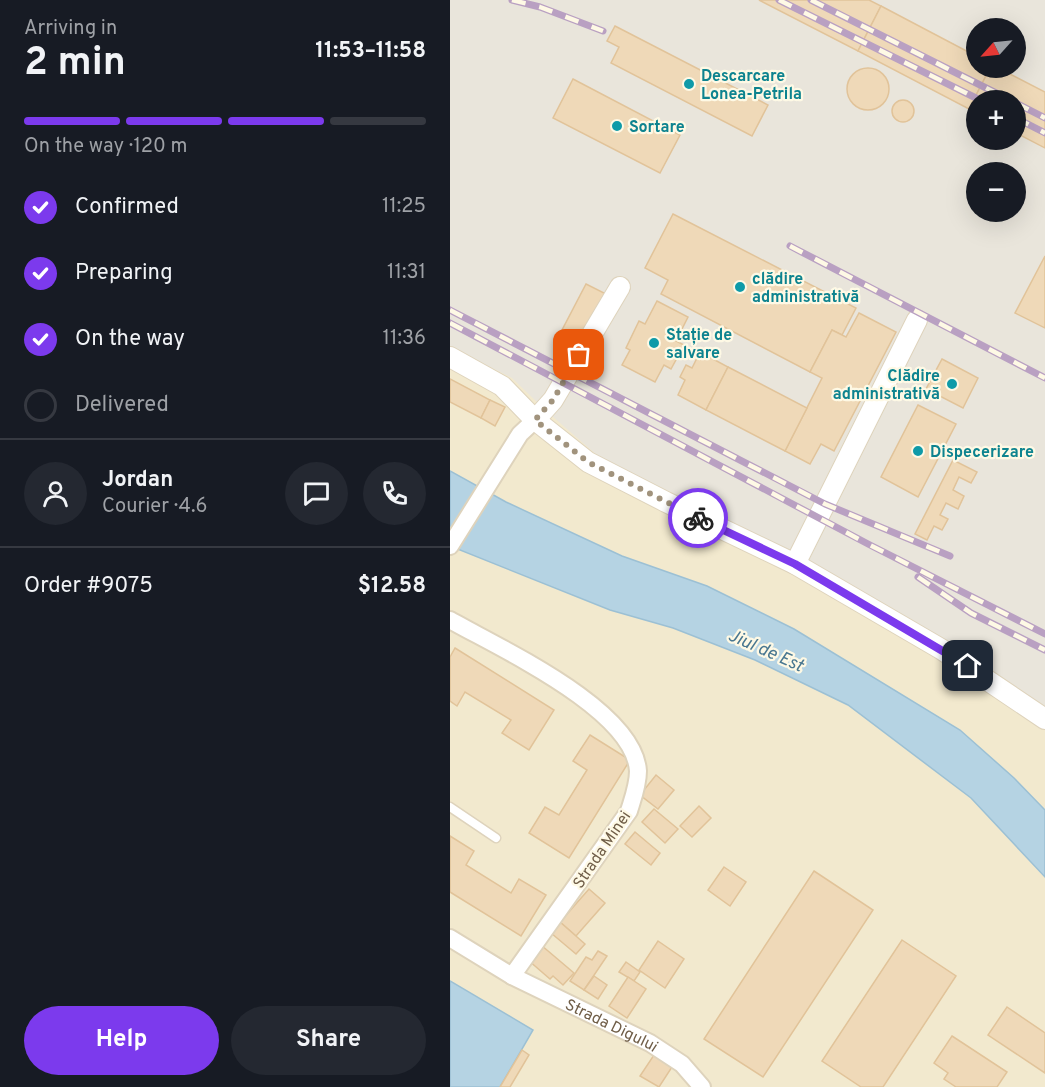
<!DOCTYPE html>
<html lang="en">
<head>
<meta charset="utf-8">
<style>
	body { margin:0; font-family:Overpass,sans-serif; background:#242831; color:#f1f3f6; height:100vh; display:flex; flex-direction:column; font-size:22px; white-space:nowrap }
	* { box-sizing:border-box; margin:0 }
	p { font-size:20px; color:#9ea1a6 }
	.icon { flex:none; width:33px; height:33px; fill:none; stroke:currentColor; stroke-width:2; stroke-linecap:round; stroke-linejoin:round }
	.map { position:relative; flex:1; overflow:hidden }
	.details { display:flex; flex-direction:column; background:#171b24; width:450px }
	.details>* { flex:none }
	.needle { width:39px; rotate:243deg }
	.fabs { position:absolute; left:516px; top:18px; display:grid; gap:12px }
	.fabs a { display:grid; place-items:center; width:60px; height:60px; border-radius:50%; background:#171b24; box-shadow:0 6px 24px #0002; font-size:30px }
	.pin { position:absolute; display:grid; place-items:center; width:51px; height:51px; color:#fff; margin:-26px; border-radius:12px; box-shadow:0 3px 9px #0006 }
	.courier { position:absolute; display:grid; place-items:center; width:60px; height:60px; margin:-30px; border:4px solid #7c3aed; border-radius:50%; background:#fff; color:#222; box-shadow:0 2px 8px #0007 }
	.summary em { font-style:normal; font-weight:700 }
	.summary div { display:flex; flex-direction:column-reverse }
	.summary { display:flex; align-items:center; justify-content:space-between; height:102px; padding:0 24px }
	h1 { font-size:39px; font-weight:700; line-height:45px }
	.bar { display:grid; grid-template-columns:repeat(4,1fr); gap:9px 6px; align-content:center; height:72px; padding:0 24px }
	.bar i { height:8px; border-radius:4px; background:#363941 }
	.bar .active { background:#7c3aed }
	.bar p { grid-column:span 4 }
	.line { display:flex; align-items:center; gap:15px; padding:0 24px; border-top:2px solid #363941 }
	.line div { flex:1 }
	.round { display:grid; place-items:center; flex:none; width:63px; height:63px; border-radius:32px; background:#242831 }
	ol { padding:0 24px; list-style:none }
	li { display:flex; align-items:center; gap:18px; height:66px }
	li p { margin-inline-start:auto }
	li .icon { padding:6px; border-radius:50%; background:#7c3aed; color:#fff; stroke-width:4 }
	li:last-child { color:#9ea1a6 }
	li i { width:33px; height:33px; border:3px solid #363941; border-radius:50% }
	.cta { display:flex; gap:12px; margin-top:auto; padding:12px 24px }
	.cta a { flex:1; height:69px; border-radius:36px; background:#7c3aed; color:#fff; font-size:24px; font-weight:700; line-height:69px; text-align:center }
	.cta a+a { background:#242831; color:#f1f3f6 }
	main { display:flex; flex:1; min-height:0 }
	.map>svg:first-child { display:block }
</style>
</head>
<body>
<main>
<section class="details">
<div class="summary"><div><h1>2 min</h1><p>Arriving in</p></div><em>11:53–11:58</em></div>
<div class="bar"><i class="active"></i><i class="active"></i><i class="active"></i><i></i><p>On the way · 120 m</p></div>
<ol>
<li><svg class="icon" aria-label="check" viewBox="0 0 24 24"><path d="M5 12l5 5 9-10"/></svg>Confirmed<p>11:25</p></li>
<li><svg class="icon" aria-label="check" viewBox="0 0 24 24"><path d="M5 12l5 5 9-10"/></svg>Preparing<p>11:31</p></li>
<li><svg class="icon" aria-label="check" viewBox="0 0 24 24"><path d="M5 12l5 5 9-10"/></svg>On the way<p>11:36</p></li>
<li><i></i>Delivered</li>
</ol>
<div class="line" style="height:108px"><a class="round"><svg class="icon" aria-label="person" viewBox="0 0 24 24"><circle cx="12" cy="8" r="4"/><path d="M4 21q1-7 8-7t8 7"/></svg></a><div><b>Jordan</b><p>Courier · 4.6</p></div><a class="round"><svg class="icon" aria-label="chat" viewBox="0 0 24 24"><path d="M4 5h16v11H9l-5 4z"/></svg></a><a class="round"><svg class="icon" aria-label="phone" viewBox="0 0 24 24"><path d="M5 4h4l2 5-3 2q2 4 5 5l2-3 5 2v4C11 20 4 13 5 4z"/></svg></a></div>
<div class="line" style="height:78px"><div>Order #9075</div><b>$12.58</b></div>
<div class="cta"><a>Help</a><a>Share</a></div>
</section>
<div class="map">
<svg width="595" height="1087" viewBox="0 0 595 1087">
	<rect width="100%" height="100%" fill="#fbf6df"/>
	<!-- residential -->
	<path fill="#f2e9ce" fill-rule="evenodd" d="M0,0H595V1087H0ZM526,28H566V68H526ZM526,100H566V140H526ZM526,172H566V212H526Z"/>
	<!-- industrial -->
	<path fill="#e9e5db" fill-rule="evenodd" d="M0,0H595V709L349,556L149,457L94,409L62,378L0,347ZM526,28H566V68H526ZM526,100H566V140H526ZM526,172H566V212H526Z"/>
	<!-- water -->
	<g fill="#b5d3e3" stroke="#9cc0d4" stroke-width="1.5">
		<path d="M0,471L56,502L172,556L257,586L344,629L510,730L564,778L595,810V877L521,798L398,705L305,660L223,628L160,610L0,546Z"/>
		<path d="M0,981L83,1030L50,1087H0Z"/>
	</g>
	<!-- building -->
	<g fill="#efd9b8" stroke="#e1c399" stroke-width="1.5">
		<path d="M309,0H419L431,6L408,51Z"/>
		<path d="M431,6L526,56V68H540L519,109L408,51Z"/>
		<path d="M165,26L318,105L302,136L161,63L169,47L157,41Z"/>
		<path d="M540,68H548L595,92V148L566,133V100H526V113L519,109Z"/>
		<circle cx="418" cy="89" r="21"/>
		<path d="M123,79L230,135L210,173L103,118Z"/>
		<circle cx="453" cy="111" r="11"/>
		<path d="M223,214L406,308L392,335L382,330L360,372L211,294L218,280L195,268Z"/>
		<path d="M595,256V328L565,313Z"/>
		<path d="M136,284L158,295L133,343L111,332Z"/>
		<path d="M207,301L238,317L226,341L234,345L221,369L214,365L205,382L172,365L180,350L176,348L189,321L195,324Z"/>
		<path d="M409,313L446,332L384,451L371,444L360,464L335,451L372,378L360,372L382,330L396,337Z"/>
		<path d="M250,352L278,367L256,410L228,395L235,380L230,377L236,365L242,368Z"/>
		<path d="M492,359L528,378L513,408L476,389Z"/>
		<path d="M278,367L357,408L335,451L256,410Z"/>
		<path d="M0,379L40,400L31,418L0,402Z"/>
		<path d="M40,400L55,407L45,426L31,418Z"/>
		<path d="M468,405L506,424L468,497L431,477Z"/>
		<path d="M503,460L527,472L521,483L509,477L503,490L514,496L508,509L496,503L490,515L498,519L492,530L484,526L477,540L465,534Z"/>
		<path d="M5,648L104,710L79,750L52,733L61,720L15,692L7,706L0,701V657Z"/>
		<path d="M140,735L180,760L119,858L79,833L95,807L109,815L137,770L123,761Z"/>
		<path d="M206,775L224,790L208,809L190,795Z"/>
		<path d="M249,806L261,818L242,837L230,826Z"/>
		<path d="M204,809L228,829L215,843L192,822Z"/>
		<path d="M185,832L210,853L201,865L175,844Z"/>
		<path d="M0,836L24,851L16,865L61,893L69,879L96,895L71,936L0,892Z"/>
		<path d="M274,867L296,882L280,906L258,890Z"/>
		<path d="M364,871L423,910L313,1077L254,1039Z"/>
		<path d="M139,889L155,903L126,936L110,922Z"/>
		<path d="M110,922L135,944L126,954L101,933Z"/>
		<path d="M452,940L506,976L433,1087H411L372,1061Z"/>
		<path d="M208,941L234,959L215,988L189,970Z"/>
		<path d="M91,945L124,973L113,985L103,976L100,979L78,960Z"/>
		<path d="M148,951L157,956L134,990L120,981L136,957L142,960Z"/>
		<path d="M176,962L190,972L184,981L169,972Z"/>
		<path d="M144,976L157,985L148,999L134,990Z"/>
		<path d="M178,977L196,989L177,1018L159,1006Z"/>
		<path d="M557,1007L595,1033V1073L538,1035Z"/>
		<path d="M502,1036L557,1072L547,1087H506L494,1079L498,1073L484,1063Z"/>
		<path d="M72,1050L79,1055L60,1087H50Z"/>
		<path d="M204,1055L222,1067L209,1087L190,1076Z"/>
	</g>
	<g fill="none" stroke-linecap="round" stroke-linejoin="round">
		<!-- service casing -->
		<g stroke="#ded3bc" stroke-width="11">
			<path id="service" d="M0,807L46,838"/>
		</g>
		<!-- minor casing -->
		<g stroke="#ded3bc" stroke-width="20">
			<g id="minor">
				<path d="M0,546L70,434L85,420"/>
				<path d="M0,620C49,648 184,709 188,771C188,785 183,798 179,811L62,976"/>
				<path id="s1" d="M0,938L62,976L200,1043L232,1064L252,1087"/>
			</g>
		</g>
		<!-- tertiary casing -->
		<g stroke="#ded3bc" stroke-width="22">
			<g id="tertiary">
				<path d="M0,357L52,386L85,420L138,462L216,502L345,564L491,649L595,719"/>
				<path d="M85,420L103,400L170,287"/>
				<path d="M345,564L467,320"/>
			</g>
		</g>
		<!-- service -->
		<use href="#service" stroke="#fff" stroke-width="8"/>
		<!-- minor -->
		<use href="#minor" stroke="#fff" stroke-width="16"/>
		<!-- tertiary -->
		<use href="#tertiary" stroke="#fff" stroke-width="20"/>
		<!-- rail casing -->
		<g stroke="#b9a0c2" stroke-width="7">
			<g id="rail">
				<path d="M62,0L90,7L153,31"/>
				<path d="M329,0L530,100"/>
				<path d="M361,0L560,100"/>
				<path d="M566,103L595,118"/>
				<path d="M566,118L595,133"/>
				<path d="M340,246L595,378"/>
				<path d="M0,310L375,504L500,556"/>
				<path d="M0,323L420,545L595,634"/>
				<path d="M468,577L521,613L595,650"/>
			</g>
		</g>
		<!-- rail -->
		<use href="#rail" stroke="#fef9e5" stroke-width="4.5" stroke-dasharray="14" stroke-linecap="butt"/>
	</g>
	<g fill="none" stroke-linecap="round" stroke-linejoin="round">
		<!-- done -->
		<path stroke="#a1937d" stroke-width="6" stroke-dasharray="0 10.8" d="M129,355L103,400L85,420L138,462L248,518"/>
		<!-- route -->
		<path stroke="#7c3aed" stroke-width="8" d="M248,518L345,564L518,666"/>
	</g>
	<!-- markers -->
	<g fill="#0f9aa8" stroke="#fef9e5" stroke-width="2">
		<circle cx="239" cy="84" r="6"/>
		<circle cx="167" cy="126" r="6"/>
		<circle cx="290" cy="287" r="6"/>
		<circle cx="204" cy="343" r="6"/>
		<circle cx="502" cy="384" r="6"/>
		<circle cx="468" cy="451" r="6"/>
	</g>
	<g text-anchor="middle" stroke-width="4.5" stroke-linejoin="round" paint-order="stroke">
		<!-- culture labels -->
		<g font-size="16" font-weight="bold" fill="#0d838f" stroke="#fef9e5" text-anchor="start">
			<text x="251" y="81">Descarcare<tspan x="251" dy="18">Lonea-Petrila</tspan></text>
			<text x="179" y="132">Sortare</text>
			<text x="302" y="284">clădire<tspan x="302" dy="18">administrativă</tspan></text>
			<text x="216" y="340">Stație de<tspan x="216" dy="18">salvare</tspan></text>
			<text x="490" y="381" text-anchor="end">Clădire<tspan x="490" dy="18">administrativă</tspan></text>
			<text x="480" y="457">Dispecerizare</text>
		</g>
		<!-- street labels -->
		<g font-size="16" fill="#705e48" stroke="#fef9e5">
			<text transform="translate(151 849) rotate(-56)" y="6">Strada Minei</text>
			<text dy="6" stroke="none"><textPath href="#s1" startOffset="184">Strada Digului</textPath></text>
		</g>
		<!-- water labels -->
		<g font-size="18" font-style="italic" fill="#497790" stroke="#fef9e5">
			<text transform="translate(316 650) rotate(24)" y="6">Jiul de Est</text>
		</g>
	</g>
</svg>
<div class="fabs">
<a><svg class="needle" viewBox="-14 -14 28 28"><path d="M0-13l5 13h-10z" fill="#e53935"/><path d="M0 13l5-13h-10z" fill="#9ea1a6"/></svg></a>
<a>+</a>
<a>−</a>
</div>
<div class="pin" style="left:129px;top:355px;background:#ea580c"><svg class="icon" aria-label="bag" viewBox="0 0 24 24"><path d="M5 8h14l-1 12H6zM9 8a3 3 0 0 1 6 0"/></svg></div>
<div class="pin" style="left:518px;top:666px;background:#1f2937"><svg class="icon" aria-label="home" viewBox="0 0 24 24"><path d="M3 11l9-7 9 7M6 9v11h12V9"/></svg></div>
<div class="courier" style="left:248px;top:518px"><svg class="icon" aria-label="bike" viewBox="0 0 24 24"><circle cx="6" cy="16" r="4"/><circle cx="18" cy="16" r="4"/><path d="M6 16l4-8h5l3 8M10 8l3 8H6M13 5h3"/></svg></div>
</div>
</main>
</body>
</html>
